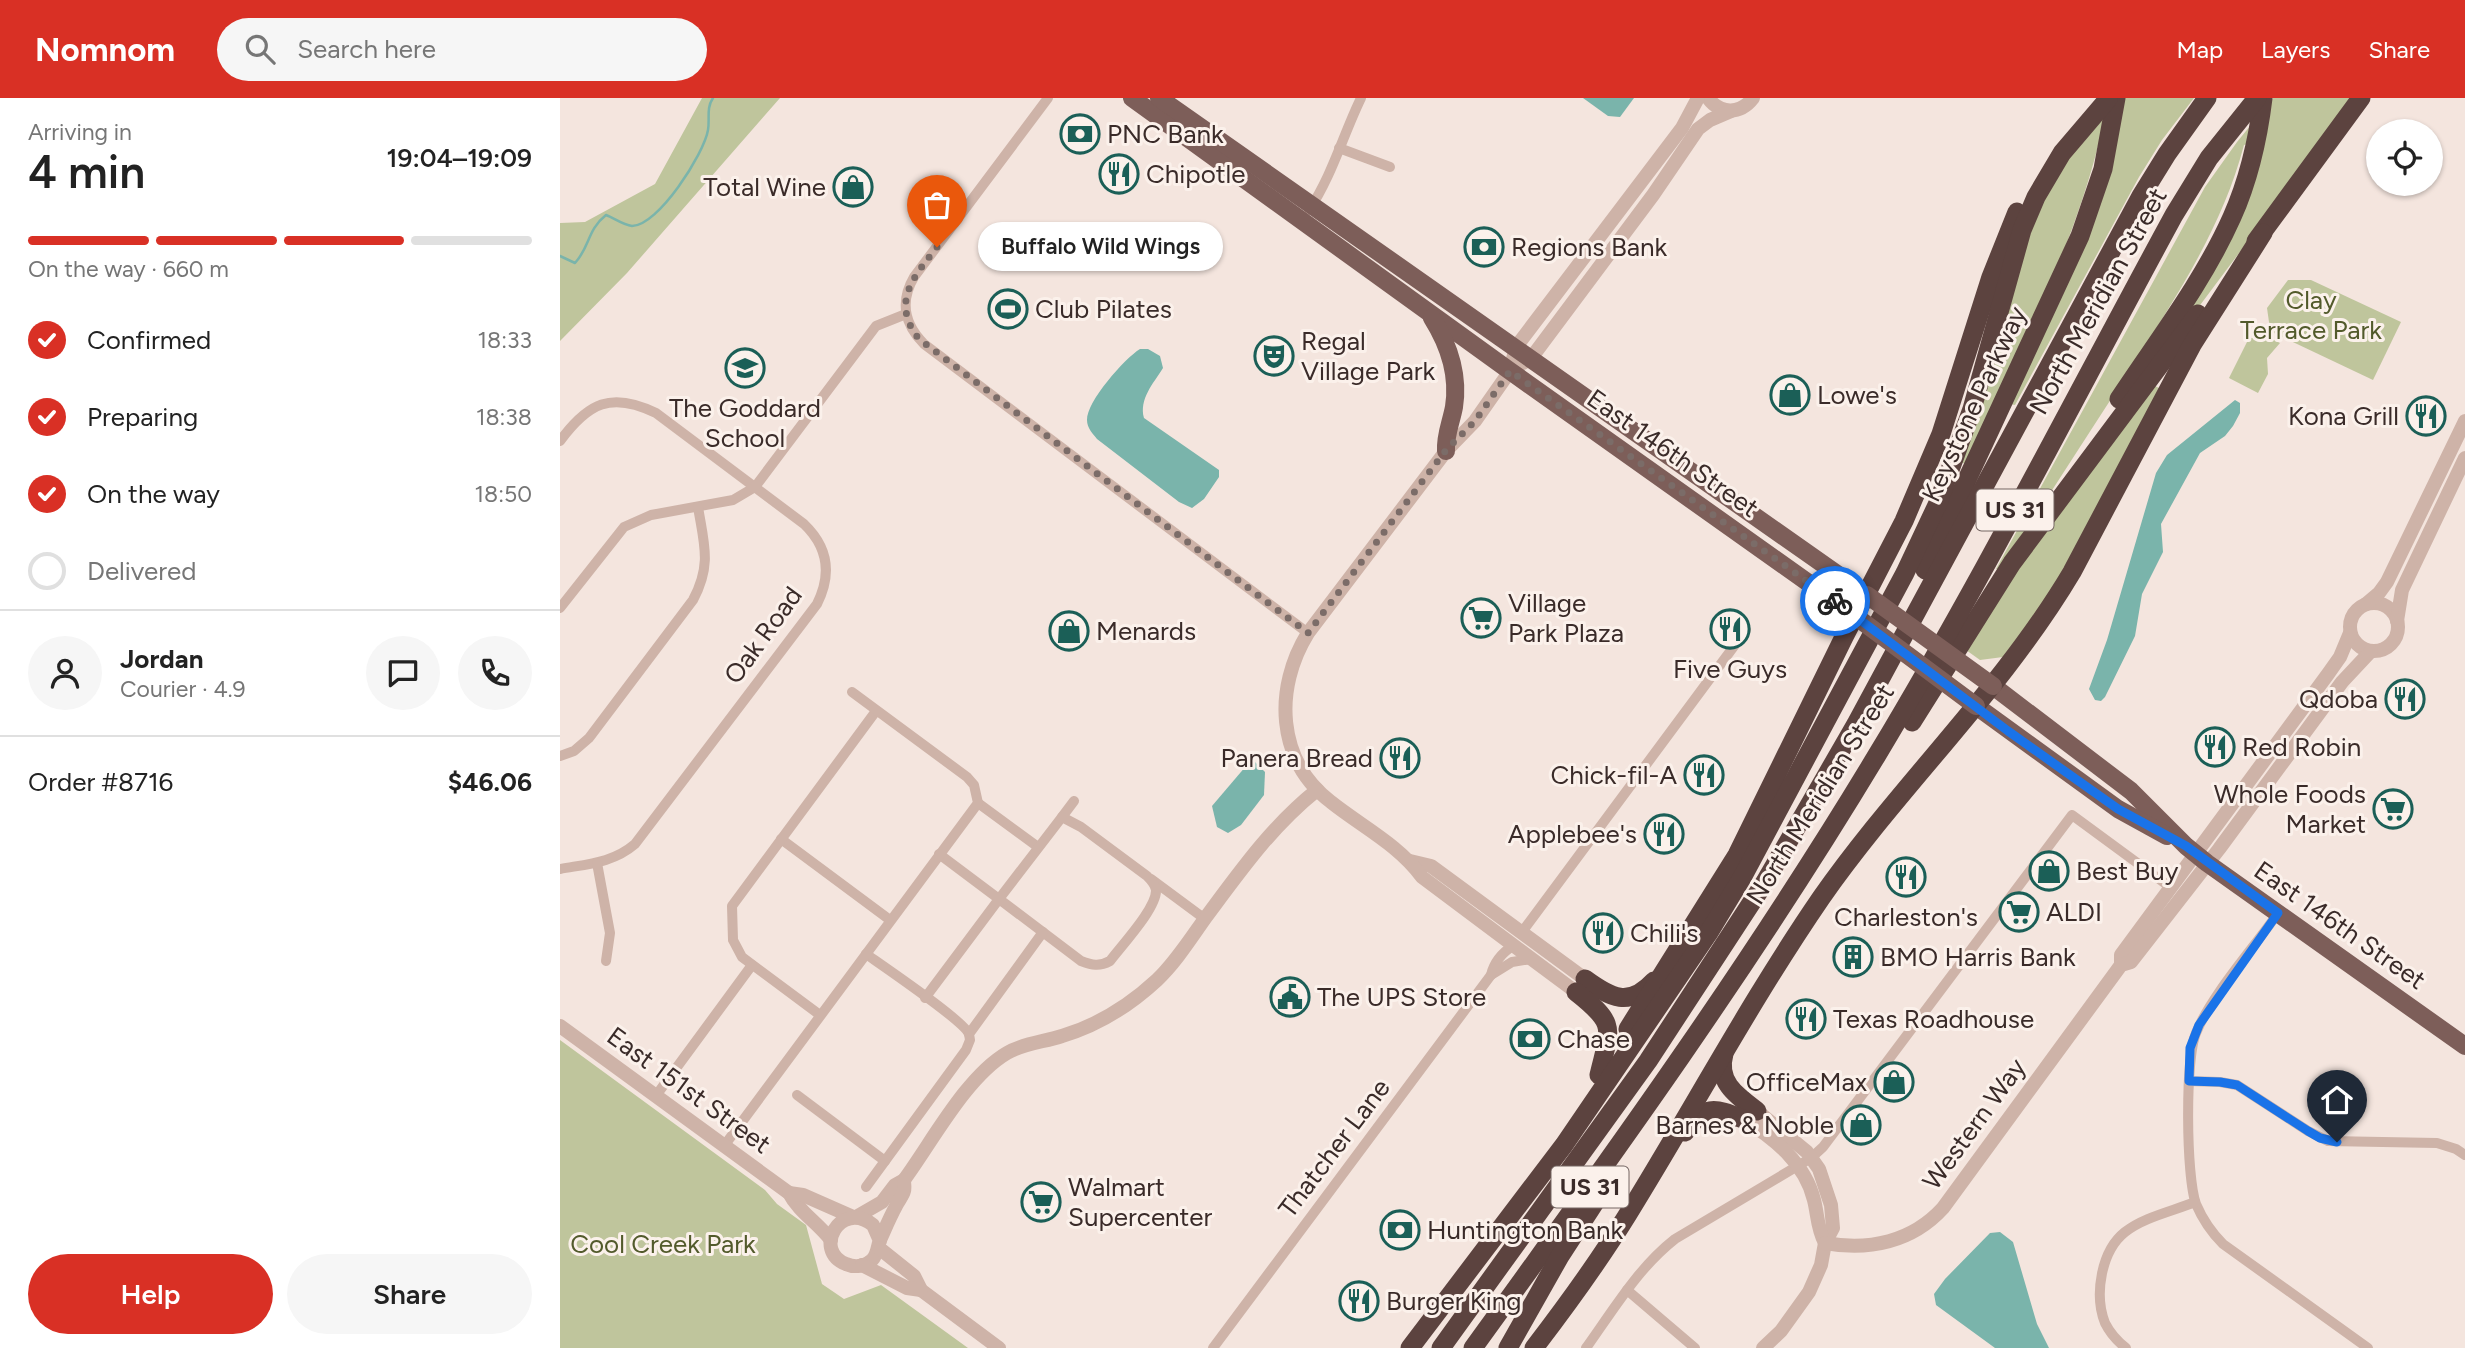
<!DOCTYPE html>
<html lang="en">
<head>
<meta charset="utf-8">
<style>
	body { margin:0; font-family:Figtree,sans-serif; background:#f6f6f6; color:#222; height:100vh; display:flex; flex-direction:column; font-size:26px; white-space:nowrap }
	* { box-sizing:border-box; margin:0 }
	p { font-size:23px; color:#767676 }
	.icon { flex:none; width:38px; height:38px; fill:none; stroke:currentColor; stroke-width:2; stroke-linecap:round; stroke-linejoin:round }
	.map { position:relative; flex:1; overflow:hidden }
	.drawer { display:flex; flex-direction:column; background:#fff; width:560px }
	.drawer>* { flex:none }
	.tools { position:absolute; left:1806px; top:21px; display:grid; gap:14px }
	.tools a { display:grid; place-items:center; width:77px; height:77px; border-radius:50%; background:#fff; box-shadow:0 2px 5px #0004; font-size:35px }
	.pin { position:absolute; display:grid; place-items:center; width:60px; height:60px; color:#fff; margin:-72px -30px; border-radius:50% 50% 50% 0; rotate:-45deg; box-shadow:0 0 7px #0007 }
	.pin .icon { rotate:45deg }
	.courier { position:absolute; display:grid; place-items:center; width:70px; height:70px; margin:-35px; border:5px solid #1a73e8; border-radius:50%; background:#fff; color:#222; box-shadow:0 2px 9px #0007 }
	.bubble { position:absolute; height:49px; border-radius:24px; background:#fff; box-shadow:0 2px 5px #0004; font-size:23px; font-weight:600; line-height:49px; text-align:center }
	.summary em { font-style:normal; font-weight:600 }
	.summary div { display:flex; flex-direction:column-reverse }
	.summary { display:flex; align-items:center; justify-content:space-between; height:119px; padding:0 28px }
	h1 { font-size:46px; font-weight:600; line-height:52px }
	.bar { display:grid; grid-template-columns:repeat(4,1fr); gap:10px 7px; align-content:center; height:84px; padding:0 28px }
	.bar i { height:9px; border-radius:5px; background:#e0e0e0 }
	.bar .current { background:#d93025 }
	.bar p { grid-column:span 4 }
	.line { display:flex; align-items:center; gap:18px; padding:0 28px; border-top:2px solid #e0e0e0 }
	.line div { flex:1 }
	.round { display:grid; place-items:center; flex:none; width:74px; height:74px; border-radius:37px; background:#f6f6f6 }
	ol { padding:0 28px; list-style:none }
	li { display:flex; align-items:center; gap:21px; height:77px }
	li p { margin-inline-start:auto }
	li .icon { padding:7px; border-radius:50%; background:#d93025; color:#fff; stroke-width:4 }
	li:last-child { color:#767676 }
	li i { width:38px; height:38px; border:4px solid #e0e0e0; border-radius:50% }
	.button { display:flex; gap:14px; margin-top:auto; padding:14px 28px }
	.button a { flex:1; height:80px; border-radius:42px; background:#d93025; color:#fff; font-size:28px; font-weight:600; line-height:80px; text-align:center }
	.button a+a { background:#f6f6f6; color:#222 }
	header { display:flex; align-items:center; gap:42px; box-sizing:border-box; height:98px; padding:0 35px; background:#d93025; color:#fff }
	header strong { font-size:33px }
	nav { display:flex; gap:38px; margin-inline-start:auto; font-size:24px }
	.search { width:490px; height:63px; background:#f6f6f6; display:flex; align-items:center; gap:18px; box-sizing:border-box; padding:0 24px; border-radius:38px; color:#767676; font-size:26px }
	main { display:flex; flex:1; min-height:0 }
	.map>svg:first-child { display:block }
</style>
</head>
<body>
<header>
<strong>Nomnom</strong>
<div class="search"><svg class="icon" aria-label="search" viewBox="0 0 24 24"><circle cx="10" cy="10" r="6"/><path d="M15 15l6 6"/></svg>Search here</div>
<nav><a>Map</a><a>Layers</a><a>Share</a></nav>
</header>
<main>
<section class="drawer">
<div class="summary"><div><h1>4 min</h1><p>Arriving in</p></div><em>19:04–19:09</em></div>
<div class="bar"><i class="current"></i><i class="current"></i><i class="current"></i><i></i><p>On the way · 660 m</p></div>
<ol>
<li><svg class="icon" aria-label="check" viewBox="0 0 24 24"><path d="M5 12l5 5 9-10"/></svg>Confirmed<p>18:33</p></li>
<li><svg class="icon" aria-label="check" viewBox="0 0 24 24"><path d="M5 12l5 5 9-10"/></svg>Preparing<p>18:38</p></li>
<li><svg class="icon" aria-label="check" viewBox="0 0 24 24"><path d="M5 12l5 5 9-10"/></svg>On the way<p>18:50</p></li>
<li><i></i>Delivered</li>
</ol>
<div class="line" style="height:126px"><a class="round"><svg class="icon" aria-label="person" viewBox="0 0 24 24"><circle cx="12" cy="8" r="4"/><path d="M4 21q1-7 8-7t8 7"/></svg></a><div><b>Jordan</b><p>Courier · 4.9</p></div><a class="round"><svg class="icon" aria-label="chat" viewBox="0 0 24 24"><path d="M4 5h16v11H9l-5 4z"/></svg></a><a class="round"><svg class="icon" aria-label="phone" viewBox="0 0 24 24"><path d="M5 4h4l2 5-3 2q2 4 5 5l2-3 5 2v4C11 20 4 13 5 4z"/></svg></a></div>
<div class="line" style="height:91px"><div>Order #8716</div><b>$46.06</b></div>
<div class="button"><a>Help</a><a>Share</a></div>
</section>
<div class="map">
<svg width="1905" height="1250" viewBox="0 0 1905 1250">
	<rect width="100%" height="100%" fill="#f4e5de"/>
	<!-- green -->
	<g fill="#bfc59c">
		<path d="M142,0H220L67,175L0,243V125L25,124L95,86Z"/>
		<path d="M1561,0H1634L1602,42L1579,79L1455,307L1450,306L1523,146L1539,44C1511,157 1455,262 1407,367L1401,364L1457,172L1489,83Z"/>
		<path d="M1713,0H1795L1605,254L1702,42L1684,47C1662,131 1614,202 1568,275C1525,341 1483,407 1440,472L1436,471L1645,89L1677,44Z"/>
		<path d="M1728,182H1751L1841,224L1813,282L1714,235L1709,224L1707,210Z"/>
		<path d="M1689,240H1710L1720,245L1707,260L1708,276L1698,295L1669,280Z"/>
		<path d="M1593,287L1603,292L1498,486L1443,559L1420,562L1406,552L1449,482Z"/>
		<path d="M0,942L205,1092L217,1106L246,1127L262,1186L284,1201L321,1187L408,1250H0Z"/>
	</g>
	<!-- water -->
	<g fill="#7ab4ab">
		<path d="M1023,0H1074L1060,19L1048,18Z"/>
		<path d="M580,251H588L600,258L603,270C593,286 579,301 584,320L659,372V379L644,401L632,410L619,404L537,341C533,336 527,330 527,322C526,304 565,260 580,251Z"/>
		<path d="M1675,302L1680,305V315L1673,328L1665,338L1640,355L1601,426L1603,454L1582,496L1575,538L1545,599L1541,603L1535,602L1529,591L1547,542L1596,375L1607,357Z"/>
		<path d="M692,661L705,674L704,697L681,727L668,735L657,729L652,708Z"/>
		<path d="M1440,1134L1453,1144L1477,1226L1489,1250H1435L1376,1207L1374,1196L1385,1181L1430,1135Z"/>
	</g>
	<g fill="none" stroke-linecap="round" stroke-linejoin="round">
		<!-- stream -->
		<path stroke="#7ab4ab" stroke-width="2.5" d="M0,158L15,165C30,149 27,132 46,117C54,120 63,127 72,128C98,128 144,56 148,32C150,21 146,10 153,0"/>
		<!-- minor -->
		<g stroke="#ceb3a8" stroke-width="10">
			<path d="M488,0L354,179C340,203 344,226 364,246L748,535"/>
			<path d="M779,50L830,69"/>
			<path d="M749,112C772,78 783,37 801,0"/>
			<path d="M0,343C28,305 51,293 96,315L244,426C268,449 272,476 257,506L75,746C53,765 27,766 0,771"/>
			<path d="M0,510L64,429L91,417L173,402L195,389L316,228L346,216"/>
			<path d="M0,658L14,653L29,640L133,502C152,467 144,446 138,409"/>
			<path d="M418,705L478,749"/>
			<path d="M502,719L514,703"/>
			<path d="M221,741L330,822"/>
			<path d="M37,765L50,835L46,863"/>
			<path d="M591,781L645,821"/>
			<path d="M1718,815C1693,851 1652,896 1636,935C1625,961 1626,1079 1636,1106C1642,1120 1652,1135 1663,1146L1808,1250"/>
			<path d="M962,834L1186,532"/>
			<path d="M306,856C323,868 404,923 409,936"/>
			<path d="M931,877L952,864L971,861"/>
			<path d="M365,900L439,801L521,863C532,867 539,869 550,863C561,848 597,810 596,792C595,786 591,782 587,778L521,729L502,719L439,801L379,756"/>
			<path d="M260,917L182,859L173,842L172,808L316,613"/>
			<path d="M1629,983L1660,984L1677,987L1748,1033L1768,1043L1877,1045L1896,1051L1905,1057"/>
			<path d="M237,997L325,1063"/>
			<path d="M95,999L192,867"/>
			<path d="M164,1048L418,705L414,687L407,679L292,594"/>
			<path d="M306,1089L406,952L410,942L409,936L483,834"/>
			<path d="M1067,1192L1135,1250"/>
			<path d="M653,1250L931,877C934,864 943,854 954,847"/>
			<path d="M1026,1250C1054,1211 1078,1170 1115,1141L1251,1060L1263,1049L1512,717L1610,789"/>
			<path d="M1566,1250C1557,1243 1550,1235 1545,1225C1534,1197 1541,1153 1565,1134C1584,1119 1613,1113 1635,1104"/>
		</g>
		<!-- tertiary -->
		<g stroke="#ceb3a8" stroke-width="14">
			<path d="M1148,0C1160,16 1180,17 1193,0"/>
			<path d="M963,265L972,259L1093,97L1138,31L1150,22L1171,13"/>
			<circle cx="1814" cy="529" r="24"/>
			<path d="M1806,506L1819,495L1827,484L1905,323"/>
			<path d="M1837,523L1842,492L1905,360"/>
			<path d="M850,763L871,768L1025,881"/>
			<path d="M1561,867V857L1768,576L1780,559L1790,535"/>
			<path d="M1016,894L862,779C839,747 801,728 771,704C716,662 714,590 748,535L886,353L915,323L950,273L956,249L1122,30L1138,0"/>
			<path d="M0,928L229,1095C239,1114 257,1124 271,1142"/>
			<path d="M1197,1013L1247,1054L1259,1071L1271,1107L1273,1130L1265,1145L1261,1167L1249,1194L1221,1233L1203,1250"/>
			<path d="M1183,1021C1214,1040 1245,1065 1254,1102C1258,1118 1257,1130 1265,1145"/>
			<path d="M229,1095L243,1097L293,1119"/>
			<path d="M296,1119L322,1104L335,1087L344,1082C372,1044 406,979 447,955C464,945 484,944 502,938C539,927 569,908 597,882C616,864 631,840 646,819C681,772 711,729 757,692"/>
			<path d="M320,1143L313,1127C280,1101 252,1153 286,1166C295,1170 305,1168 312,1162C318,1156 317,1149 320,1142C325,1131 330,1119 336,1108C338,1103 343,1098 344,1093C345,1090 344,1086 344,1082"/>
			<path d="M1265,1145C1309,1153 1352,1144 1383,1110L1561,867L1571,864L1659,751L1782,584L1811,553"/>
			<path d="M319,1150L354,1178L361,1192L439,1250"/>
			<path d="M302,1167L347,1190L361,1192"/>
		</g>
		<!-- primary -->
		<g stroke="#7d5e59" stroke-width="18">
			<path d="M572,0L950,273L1295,518"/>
			<path d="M599,0L1307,497"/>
			<path d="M872,220C889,247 899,277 894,309C891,325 885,337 886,353"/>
			<path d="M1433,588L1571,693L1626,748L1647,765L1905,948"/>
			<path d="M1416,608L1558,711L1607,738"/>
		</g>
		<!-- motorway -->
		<g stroke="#5c433f" stroke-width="19">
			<path d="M1696,143L1801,0"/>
			<path d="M1559,301C1598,242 1643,184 1672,119C1689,81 1698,41 1703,0"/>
			<path d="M1365,472L1520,138L1543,71L1556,0"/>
			<path d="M1352,624L1452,465L1638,216"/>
			<path d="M1025,881C1051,900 1069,910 1094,883"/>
			<path d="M1016,894C1058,927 1050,930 1039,977"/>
			<path d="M1068,931L1177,757L1284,539L1344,423L1381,336L1431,179L1457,114"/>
			<path d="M1164,956C1156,984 1177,998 1197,1013"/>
			<path d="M1125,1034C1145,1007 1153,1009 1183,1021"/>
			<path d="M850,1250L1004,1047L1148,836L1183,778L1345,475L1378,405L1412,311L1462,132L1476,99L1502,55L1548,1"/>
			<path d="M881,1250L1088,963L1205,784L1296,626L1581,98L1607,56L1647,0"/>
			<path d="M913,1250C1054,1056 1193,863 1317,657C1423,481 1516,297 1614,117L1649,60L1697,0"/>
			<path d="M948,1250L1000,1158L1039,1098"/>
			<path d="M974,1250C1007,1207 1039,1163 1068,1116C1133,1011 1191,902 1261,800C1340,687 1442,592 1512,474L1632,247L1703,135"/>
		</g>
		<!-- primary-bridge -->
		<g stroke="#7d5e59" stroke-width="18">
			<path d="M1307,497L1433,588"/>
			<path d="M1295,518L1416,608"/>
		</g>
	</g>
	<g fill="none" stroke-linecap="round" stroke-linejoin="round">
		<!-- done -->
		<path stroke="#7b6c68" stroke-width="7" stroke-dasharray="0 12.6" d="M377,149C354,179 330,204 359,241L748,535L886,352L915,323L950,273L1275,503"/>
		<!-- route -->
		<path stroke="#1a73e8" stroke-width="9" d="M1275,503L1448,633L1558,711L1626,748L1718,815L1639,927L1630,950L1629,983L1660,984L1677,987L1748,1033L1760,1040L1777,1044"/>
	</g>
	<!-- icons -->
	<defs>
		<g id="bank-ring" transform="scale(2.0125)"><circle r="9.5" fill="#fbf1eb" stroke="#1b5f57" stroke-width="1.5"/><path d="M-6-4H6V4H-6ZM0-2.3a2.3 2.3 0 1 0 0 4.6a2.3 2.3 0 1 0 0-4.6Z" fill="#1b5f57"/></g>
		<g id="restaurant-ring" transform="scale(2.0125)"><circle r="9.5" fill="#fbf1eb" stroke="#1b5f57" stroke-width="1.5"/><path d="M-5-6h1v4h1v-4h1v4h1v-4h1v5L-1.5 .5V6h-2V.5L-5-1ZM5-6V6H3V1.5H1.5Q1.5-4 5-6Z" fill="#1b5f57"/></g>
		<g id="shop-ring" transform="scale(2.0125)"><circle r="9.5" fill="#fbf1eb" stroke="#1b5f57" stroke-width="1.5"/><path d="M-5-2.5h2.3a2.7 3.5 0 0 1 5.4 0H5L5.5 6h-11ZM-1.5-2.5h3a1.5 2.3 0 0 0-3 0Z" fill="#1b5f57"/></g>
		<g id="stadium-ring" transform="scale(2.0125)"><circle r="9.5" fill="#fbf1eb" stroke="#1b5f57" stroke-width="1.5"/><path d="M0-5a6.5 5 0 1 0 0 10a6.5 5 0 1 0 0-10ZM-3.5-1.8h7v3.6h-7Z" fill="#1b5f57"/></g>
		<g id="theatre-ring" transform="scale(2.0125)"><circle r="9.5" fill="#fbf1eb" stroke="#1b5f57" stroke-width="1.5"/><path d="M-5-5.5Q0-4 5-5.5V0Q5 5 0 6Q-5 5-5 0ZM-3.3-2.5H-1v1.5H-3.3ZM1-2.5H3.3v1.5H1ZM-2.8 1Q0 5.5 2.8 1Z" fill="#1b5f57"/></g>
		<g id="school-ring" transform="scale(2.0125)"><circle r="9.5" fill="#fbf1eb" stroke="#1b5f57" stroke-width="1.5"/><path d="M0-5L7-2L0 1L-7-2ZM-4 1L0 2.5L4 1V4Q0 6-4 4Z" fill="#1b5f57"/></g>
		<g id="supermarket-ring" transform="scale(2.0125)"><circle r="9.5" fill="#fbf1eb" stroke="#1b5f57" stroke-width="1.5"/><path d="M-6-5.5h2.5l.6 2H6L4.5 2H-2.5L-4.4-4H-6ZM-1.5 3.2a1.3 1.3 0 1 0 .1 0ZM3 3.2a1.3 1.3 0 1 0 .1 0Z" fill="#1b5f57"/></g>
		<g id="building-ring" transform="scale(2.0125)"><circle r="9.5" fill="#fbf1eb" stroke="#1b5f57" stroke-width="1.5"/><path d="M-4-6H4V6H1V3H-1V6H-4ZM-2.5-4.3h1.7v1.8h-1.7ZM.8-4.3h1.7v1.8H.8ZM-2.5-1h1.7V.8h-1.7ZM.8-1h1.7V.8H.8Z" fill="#1b5f57"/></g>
		<g id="civic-ring" transform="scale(2.0125)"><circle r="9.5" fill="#fbf1eb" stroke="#1b5f57" stroke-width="1.5"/><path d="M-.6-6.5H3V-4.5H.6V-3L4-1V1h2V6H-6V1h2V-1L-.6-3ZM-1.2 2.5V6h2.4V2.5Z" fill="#1b5f57"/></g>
	</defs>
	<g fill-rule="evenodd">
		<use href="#bank-ring" x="520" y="36"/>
		<use href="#restaurant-ring" x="559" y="76"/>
		<use href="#shop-ring" x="293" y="89"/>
		<use href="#bank-ring" x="924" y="149"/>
		<use href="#stadium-ring" x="448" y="211"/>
		<use href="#theatre-ring" x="714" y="258"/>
		<use href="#school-ring" x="185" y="270"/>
		<use href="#shop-ring" x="1230" y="297"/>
		<use href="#restaurant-ring" x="1866" y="318"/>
		<use href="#supermarket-ring" x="921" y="520"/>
		<use href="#restaurant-ring" x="1170" y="531"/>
		<use href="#shop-ring" x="509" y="533"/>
		<use href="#restaurant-ring" x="1845" y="601"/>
		<use href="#restaurant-ring" x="1655" y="649"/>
		<use href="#restaurant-ring" x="840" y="660"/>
		<use href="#restaurant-ring" x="1144" y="677"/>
		<use href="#supermarket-ring" x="1833" y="711"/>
		<use href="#restaurant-ring" x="1104" y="736"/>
		<use href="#shop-ring" x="1489" y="773"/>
		<use href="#restaurant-ring" x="1346" y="779"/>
		<use href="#supermarket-ring" x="1459" y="814"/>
		<use href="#restaurant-ring" x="1043" y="835"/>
		<use href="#building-ring" x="1293" y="859"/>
		<use href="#civic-ring" x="730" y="899"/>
		<use href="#restaurant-ring" x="1246" y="921"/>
		<use href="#bank-ring" x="970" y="941"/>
		<use href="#shop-ring" x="1334" y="984"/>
		<use href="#shop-ring" x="1301" y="1027"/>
		<use href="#supermarket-ring" x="481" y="1104"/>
		<use href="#bank-ring" x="840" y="1132"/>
		<use href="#restaurant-ring" x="799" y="1203"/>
	</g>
	<g text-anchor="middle" stroke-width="6" stroke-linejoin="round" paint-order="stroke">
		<!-- shield labels -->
		<g fill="#fbf1eb" stroke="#746663" stroke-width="2">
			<rect x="1416.5" y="391.5" width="77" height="41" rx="5"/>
			<rect x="991.5" y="1068.5" width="77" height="41" rx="5"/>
		</g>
		<g font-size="24" font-weight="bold" fill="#3a2b29">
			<text x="1455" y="420">US 31</text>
			<text x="1030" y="1097">US 31</text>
		</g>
		<!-- poi labels -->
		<g font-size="26" fill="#3a2b29" stroke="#fbf1eb" text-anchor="start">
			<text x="547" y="45">PNC Bank</text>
			<text x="586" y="85">Chipotle</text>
			<text x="266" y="98" text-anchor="end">Total Wine</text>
			<text x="951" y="158">Regions Bank</text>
			<text x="475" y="220">Club Pilates</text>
			<text x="741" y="252">Regal<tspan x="741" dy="30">Village Park</tspan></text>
			<text x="1257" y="306">Lowe's</text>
			<text x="185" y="319" text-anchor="middle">The Goddard<tspan x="185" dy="30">School</tspan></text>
			<text x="1839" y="327" text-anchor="end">Kona Grill</text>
			<text x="948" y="514">Village<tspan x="948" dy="30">Park Plaza</tspan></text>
			<text x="536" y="542">Menards</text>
			<text x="1170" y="580" text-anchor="middle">Five Guys</text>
			<text x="1818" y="610" text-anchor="end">Qdoba</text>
			<text x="1682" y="658">Red Robin</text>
			<text x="813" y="669" text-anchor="end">Panera Bread</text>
			<text x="1117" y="686" text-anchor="end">Chick-fil-A</text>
			<text x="1806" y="705" text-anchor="end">Whole Foods<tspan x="1806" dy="30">Market</tspan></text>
			<text x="1077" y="745" text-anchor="end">Applebee's</text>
			<text x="1516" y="782">Best Buy</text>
			<text x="1486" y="823">ALDI</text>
			<text x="1346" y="828" text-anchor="middle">Charleston's</text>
			<text x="1070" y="844">Chili's</text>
			<text x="1320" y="868">BMO Harris Bank</text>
			<text x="757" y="908">The UPS Store</text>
			<text x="1273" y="930">Texas Roadhouse</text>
			<text x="997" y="950">Chase</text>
			<text x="1307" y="993" text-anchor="end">OfficeMax</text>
			<text x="1274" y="1036" text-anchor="end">Barnes &amp; Noble</text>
			<text x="508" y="1098">Walmart<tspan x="508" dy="30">Supercenter</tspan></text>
			<text x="867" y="1141">Huntington Bank</text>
			<text x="826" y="1212">Burger King</text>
		</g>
		<!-- park labels -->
		<g font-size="26" fill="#525a2b" stroke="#fbf1eb">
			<text x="1751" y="211">Clay<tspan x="1751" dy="30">Terrace Park</tspan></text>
			<text x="103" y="1155">Cool Creek Park</text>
		</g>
		<!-- street labels -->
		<g font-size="26" fill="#3a2b29" stroke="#fbf1eb">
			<text transform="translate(1538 203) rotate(-61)" y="9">North Meridian Street</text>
			<text transform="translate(1414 306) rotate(-65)" y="9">Keystone Parkway</text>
			<text transform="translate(1113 355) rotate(35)" y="9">East 146th Street</text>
			<text transform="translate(203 537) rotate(-54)" y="9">Oak Road</text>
			<text transform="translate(1260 696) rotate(-58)" y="9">North Meridian Street</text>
			<text transform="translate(1780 827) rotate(35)" y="9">East 146th Street</text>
			<text transform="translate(129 992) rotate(36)" y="9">East 151st Street</text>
			<text transform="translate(1414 1026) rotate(-54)" y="9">Western Way</text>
			<text transform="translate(774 1050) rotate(-53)" y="9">Thatcher Lane</text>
		</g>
	</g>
</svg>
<div class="tools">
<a><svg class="icon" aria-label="locate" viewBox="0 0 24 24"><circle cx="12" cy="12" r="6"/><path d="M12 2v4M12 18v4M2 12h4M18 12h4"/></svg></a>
</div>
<div class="pin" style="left:377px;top:149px;background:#ea580c"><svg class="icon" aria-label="bag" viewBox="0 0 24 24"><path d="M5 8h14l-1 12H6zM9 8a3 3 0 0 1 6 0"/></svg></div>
<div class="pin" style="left:1777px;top:1044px;background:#1f2937"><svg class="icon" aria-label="home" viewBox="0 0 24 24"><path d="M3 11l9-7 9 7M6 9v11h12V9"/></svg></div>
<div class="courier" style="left:1275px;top:503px"><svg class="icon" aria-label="bike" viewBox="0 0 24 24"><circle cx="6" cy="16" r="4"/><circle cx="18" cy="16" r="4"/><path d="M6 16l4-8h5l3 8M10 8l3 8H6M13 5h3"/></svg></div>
<div class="bubble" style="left:418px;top:124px;width:245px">Buffalo Wild Wings</div>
</div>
</main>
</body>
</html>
